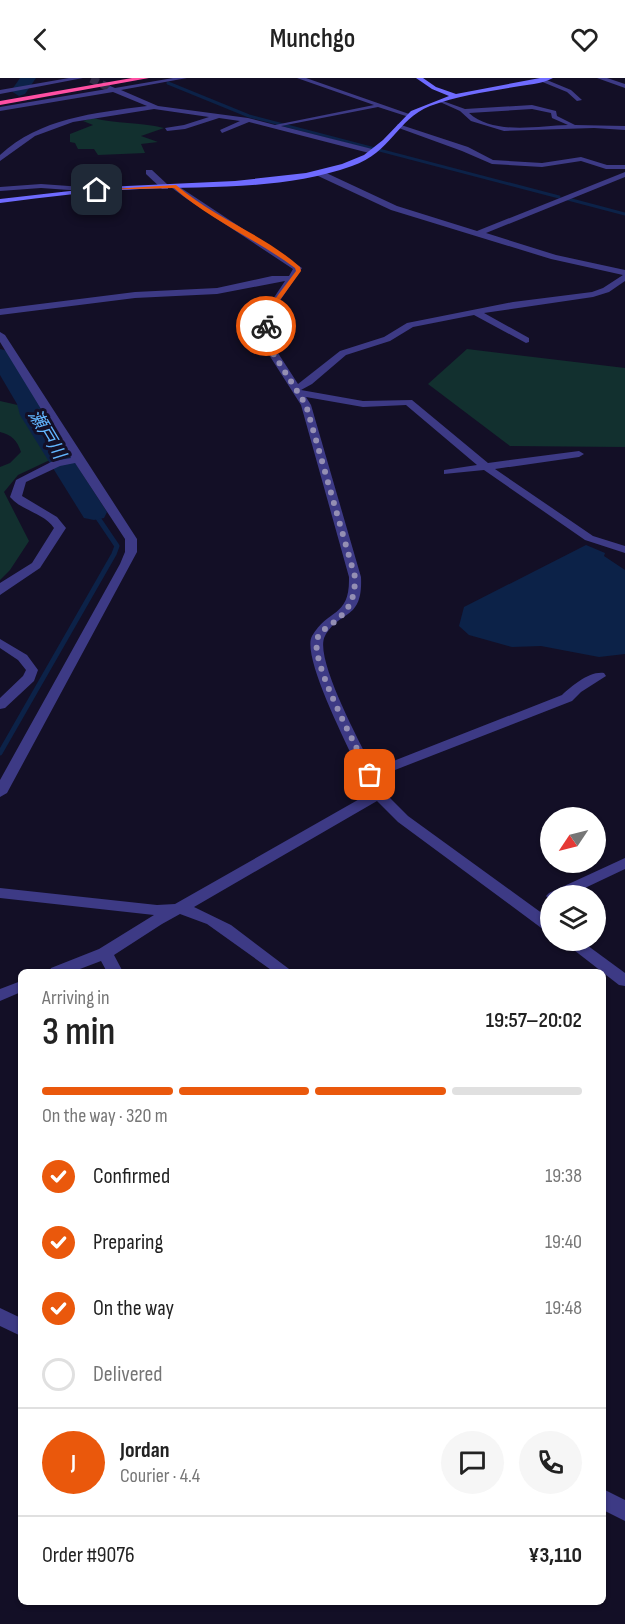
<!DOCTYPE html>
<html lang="en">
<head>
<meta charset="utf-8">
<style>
	body { margin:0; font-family:"Sofia Sans Condensed","Noto Sans JP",sans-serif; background:#f6f6f6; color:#222; height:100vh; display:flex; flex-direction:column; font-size:22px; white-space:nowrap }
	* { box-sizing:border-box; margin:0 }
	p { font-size:20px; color:#767676 }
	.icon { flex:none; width:33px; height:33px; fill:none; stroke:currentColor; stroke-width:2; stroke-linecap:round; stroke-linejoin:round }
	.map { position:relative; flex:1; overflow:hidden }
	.panel { position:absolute; left:18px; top:891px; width:588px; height:636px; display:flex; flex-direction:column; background:#fff; border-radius:9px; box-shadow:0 2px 4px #0004 }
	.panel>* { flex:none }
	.needle { width:39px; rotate:235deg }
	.fabs { position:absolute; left:540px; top:729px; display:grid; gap:12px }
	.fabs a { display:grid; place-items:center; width:66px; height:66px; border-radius:50%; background:#fff; box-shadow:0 2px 4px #0004; font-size:30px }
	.pin { position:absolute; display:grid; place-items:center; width:51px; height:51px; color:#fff; margin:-26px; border-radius:12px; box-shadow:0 3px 9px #0006 }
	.courier { position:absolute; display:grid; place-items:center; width:60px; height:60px; margin:-30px; border:4px solid #ea580c; border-radius:50%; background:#fff; color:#222; box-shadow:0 2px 8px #0007 }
	.headline em { font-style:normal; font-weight:600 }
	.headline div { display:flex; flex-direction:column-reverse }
	.headline { display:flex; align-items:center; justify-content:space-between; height:102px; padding:0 24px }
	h1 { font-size:39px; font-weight:600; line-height:45px }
	.bar { display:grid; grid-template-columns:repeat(4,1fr); gap:9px 6px; align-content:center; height:72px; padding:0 24px }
	.bar i { height:8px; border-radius:4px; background:#e0e0e0 }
	.bar .selected { background:#ea580c }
	.bar p { grid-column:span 4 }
	.line { display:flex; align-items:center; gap:15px; padding:0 24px; border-top:2px solid #e0e0e0 }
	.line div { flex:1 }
	.round { display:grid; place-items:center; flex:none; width:63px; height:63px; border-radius:32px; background:#f6f6f6 }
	ol { padding:0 24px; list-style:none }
	li { display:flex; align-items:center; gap:18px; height:66px }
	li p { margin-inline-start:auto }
	li .icon { padding:6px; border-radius:50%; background:#ea580c; color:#fff; stroke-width:4 }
	li:last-child { color:#767676 }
	li i { width:33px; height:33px; border:3px solid #e0e0e0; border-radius:50% }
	header { display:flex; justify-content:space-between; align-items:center; height:78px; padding:0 24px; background:#fff; font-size:27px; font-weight:600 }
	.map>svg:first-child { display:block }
</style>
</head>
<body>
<header><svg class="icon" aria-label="back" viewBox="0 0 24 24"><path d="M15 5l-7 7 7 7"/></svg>Munchgo<svg class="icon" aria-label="heart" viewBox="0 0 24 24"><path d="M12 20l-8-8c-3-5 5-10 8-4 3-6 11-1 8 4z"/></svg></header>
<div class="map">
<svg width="625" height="1546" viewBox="0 0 625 1546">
	<rect width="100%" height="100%" fill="#130f26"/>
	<!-- green -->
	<g fill="#12302f">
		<path d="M93,40C117,46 139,44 164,50L141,58L158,64L141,66L145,75L98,77L94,71H78L75,65L70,64V56L93,47L83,43Z"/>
		<path d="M467,271L625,290V369L510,368L428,306Z"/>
		<path d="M0,323L22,328L52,381L18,397L4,414L29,463L10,492L0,502V389L10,385L21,374C17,362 12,357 0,354Z"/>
	</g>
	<!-- water -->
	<path fill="#0c2248" d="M586,467L605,475L604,478L625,492V576L599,579L541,568L512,569L469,557L459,548L464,529Z"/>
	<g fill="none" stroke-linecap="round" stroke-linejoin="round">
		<!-- stream-far1 -->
		<g stroke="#0c2248" stroke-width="3">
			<path d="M168,5L249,38L559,119"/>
			<path d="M568,121L625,136"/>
		</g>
		<!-- stream -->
		<path stroke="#0c2248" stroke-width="5" d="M0,675L114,476L117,468L94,434"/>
		<!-- river -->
		<g fill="#0c2248" fill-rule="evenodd">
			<path d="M20,0H36L25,16L19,18L11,13Z"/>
			<path d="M0,271L8,273L11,278L41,326L44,337L107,434L104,440L94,442L84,440L20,337L17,326L0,297Z"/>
		</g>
		<!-- street-tunnel -->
		<path stroke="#312d47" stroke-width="8" stroke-dasharray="8 4" stroke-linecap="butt" d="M91,1L110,10"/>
		<!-- street -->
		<g fill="#3d3a85" fill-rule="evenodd">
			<path d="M69,0H83L0,16V12Z"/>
			<path d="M173,0H187L121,12L158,28L248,40L275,47L374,27L297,0H306L412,37L409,39L378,29L281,48L376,72L373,76L249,44L222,55L220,52L240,43L219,40L185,51L167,53L165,50L184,47L209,39L154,31L73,44L35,58L0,83V77C40,40 94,35 147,28L113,14L0,33V29L107,11L110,8L115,10Z"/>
			<path d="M542,0L571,12L582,22L577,23L567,14L540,3Z"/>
			<path d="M597,0H607L625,6V10Z"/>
			<path d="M440,22L465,31L532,27L556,33L557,38L575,47L625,48V52L594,50L504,53L471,43L460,33L440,24ZM532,31L551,35L552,40L568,47C537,48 493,57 469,35Z"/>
			<path d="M398,46L468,69L493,82L542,85L581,79L607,87H625V91H606L581,83L542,89L492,86L462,73L396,49Z"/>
			<path d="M146,92H152L168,107V111H162L146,96Z"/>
			<path d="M316,93H322L397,128L477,153L625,94V99L486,155L556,177L625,192V203L609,214L593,219L484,235L529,260V264L526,265L474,237L413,249L390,263L346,277L312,306L301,312L363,323L412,322L488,385L579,373L584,376L579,379L495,391L593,458L625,468V475L585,462L484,392L444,396V392L477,387L406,327L363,329L306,319L311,327L361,499C363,543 340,531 325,558C313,579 362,668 373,691L562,617C572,608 589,593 604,595L606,598L581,614L572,623L377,699L384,714L408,738L550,841V853L544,852L398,744L377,723L194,829L231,847L293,894H274L207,846L180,836L162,846L114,877L123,894H107L101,883L72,894H49L51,890L99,871L154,837L0,820V810L157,827L175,826L370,715C358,688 300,580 312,558C328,530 350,540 349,499L301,327L257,258L265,233L285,203L217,216L135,220L0,237V231L135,214L217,210L272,198H289L293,191L187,121L172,110L171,108L175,106L302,190L273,233L269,248L292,253L287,256L268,253L267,258L298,306L340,273L384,259L407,245L513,224L592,214L603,210L623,197L551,181L391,132L316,97Z"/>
			<path d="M41,106L97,110L101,112L97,114L41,110L0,113V109Z"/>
			<path d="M0,254L5,257L137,461V474L7,715L0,719V702L120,486L125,474V461L75,385L60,388L26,404L22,418L57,439L66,450L40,490L0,517V505L32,485L54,450C44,435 22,433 10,419L16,402L53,383L71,380L0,264Z"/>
			<path d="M0,561L27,577L38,592L34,603L5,630L0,631V620L23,598L26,592L18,582L0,570Z"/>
			<path d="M625,780V791L568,818H550V822L546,818L549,815Z"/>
			<path d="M561,862H580L625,895V908L619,907Z"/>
			<path d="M21,903V914L0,923V911Z"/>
			<path d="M0,1230L21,1240V1258L0,1248Z"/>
			<path d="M603,1411L625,1422V1443L603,1432Z"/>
		</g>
		<!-- secondary -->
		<path fill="#6f6bff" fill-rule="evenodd" d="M416,0H423L436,9L456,16L540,0H553C542,6 526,7 514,9C485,14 457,18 430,28C396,42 392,74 352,88C285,112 211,108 140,111C93,113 47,119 0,125V121L105,109L235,103L306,95L342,86L364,77L383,62L411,33L449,18L432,11Z"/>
		<!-- highway -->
		<path fill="#ff4fa3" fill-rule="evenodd" d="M132,0H149L0,27V23Z"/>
	</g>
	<!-- route -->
	<path fill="#ea580c" d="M176,107C214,140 263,156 300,189L301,193L272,233L268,249L263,248L266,233L296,193L295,190C256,161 210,142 174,110L94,112Z"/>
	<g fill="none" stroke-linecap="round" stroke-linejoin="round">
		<!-- done -->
		<path stroke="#948fb3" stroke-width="6" stroke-dasharray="0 10.8" d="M266,248L262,258L306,327L355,499C355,516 352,528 339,540C332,547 323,550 318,559C307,580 359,673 370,697"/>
	</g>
	<g text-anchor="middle" stroke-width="6" stroke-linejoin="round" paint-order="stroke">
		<!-- far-water labels -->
		<g font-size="18" font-style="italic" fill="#62b6ff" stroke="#130f26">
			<text transform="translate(47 356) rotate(59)" y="6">瀬戸川</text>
		</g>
	</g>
</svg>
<div class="fabs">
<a><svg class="needle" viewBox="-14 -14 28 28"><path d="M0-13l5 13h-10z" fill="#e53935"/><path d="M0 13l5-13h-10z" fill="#767676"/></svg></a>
<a><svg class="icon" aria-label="layers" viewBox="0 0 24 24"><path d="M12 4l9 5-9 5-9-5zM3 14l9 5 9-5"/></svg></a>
</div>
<div class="pin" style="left:370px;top:697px;background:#ea580c"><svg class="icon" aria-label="bag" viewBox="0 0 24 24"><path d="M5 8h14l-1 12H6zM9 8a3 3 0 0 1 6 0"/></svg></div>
<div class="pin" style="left:97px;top:112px;background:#1f2937"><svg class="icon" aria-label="home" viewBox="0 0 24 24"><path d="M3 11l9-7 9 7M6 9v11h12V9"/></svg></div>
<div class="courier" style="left:266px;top:248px"><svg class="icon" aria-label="bike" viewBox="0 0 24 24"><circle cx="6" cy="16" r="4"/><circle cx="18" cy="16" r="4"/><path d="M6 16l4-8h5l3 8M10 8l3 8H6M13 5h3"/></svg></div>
<section class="panel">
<div class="headline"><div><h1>3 min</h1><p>Arriving in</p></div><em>19:57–20:02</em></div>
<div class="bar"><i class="selected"></i><i class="selected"></i><i class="selected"></i><i></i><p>On the way · 320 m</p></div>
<ol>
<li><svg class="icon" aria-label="check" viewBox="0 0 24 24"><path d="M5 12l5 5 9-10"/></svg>Confirmed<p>19:38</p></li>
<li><svg class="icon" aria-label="check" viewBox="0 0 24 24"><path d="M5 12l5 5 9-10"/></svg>Preparing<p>19:40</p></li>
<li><svg class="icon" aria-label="check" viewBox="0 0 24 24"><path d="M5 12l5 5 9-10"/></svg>On the way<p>19:48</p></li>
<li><i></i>Delivered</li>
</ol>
<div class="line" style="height:108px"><b class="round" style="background:#ea580c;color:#fff">J</b><div><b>Jordan</b><p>Courier · 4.4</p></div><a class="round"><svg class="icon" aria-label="chat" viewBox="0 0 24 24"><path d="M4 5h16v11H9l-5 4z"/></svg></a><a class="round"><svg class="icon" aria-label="phone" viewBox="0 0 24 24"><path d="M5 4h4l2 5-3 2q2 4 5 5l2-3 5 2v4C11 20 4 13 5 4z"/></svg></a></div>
<div class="line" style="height:78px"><div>Order #9076</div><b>¥3,110</b></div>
</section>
</div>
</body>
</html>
